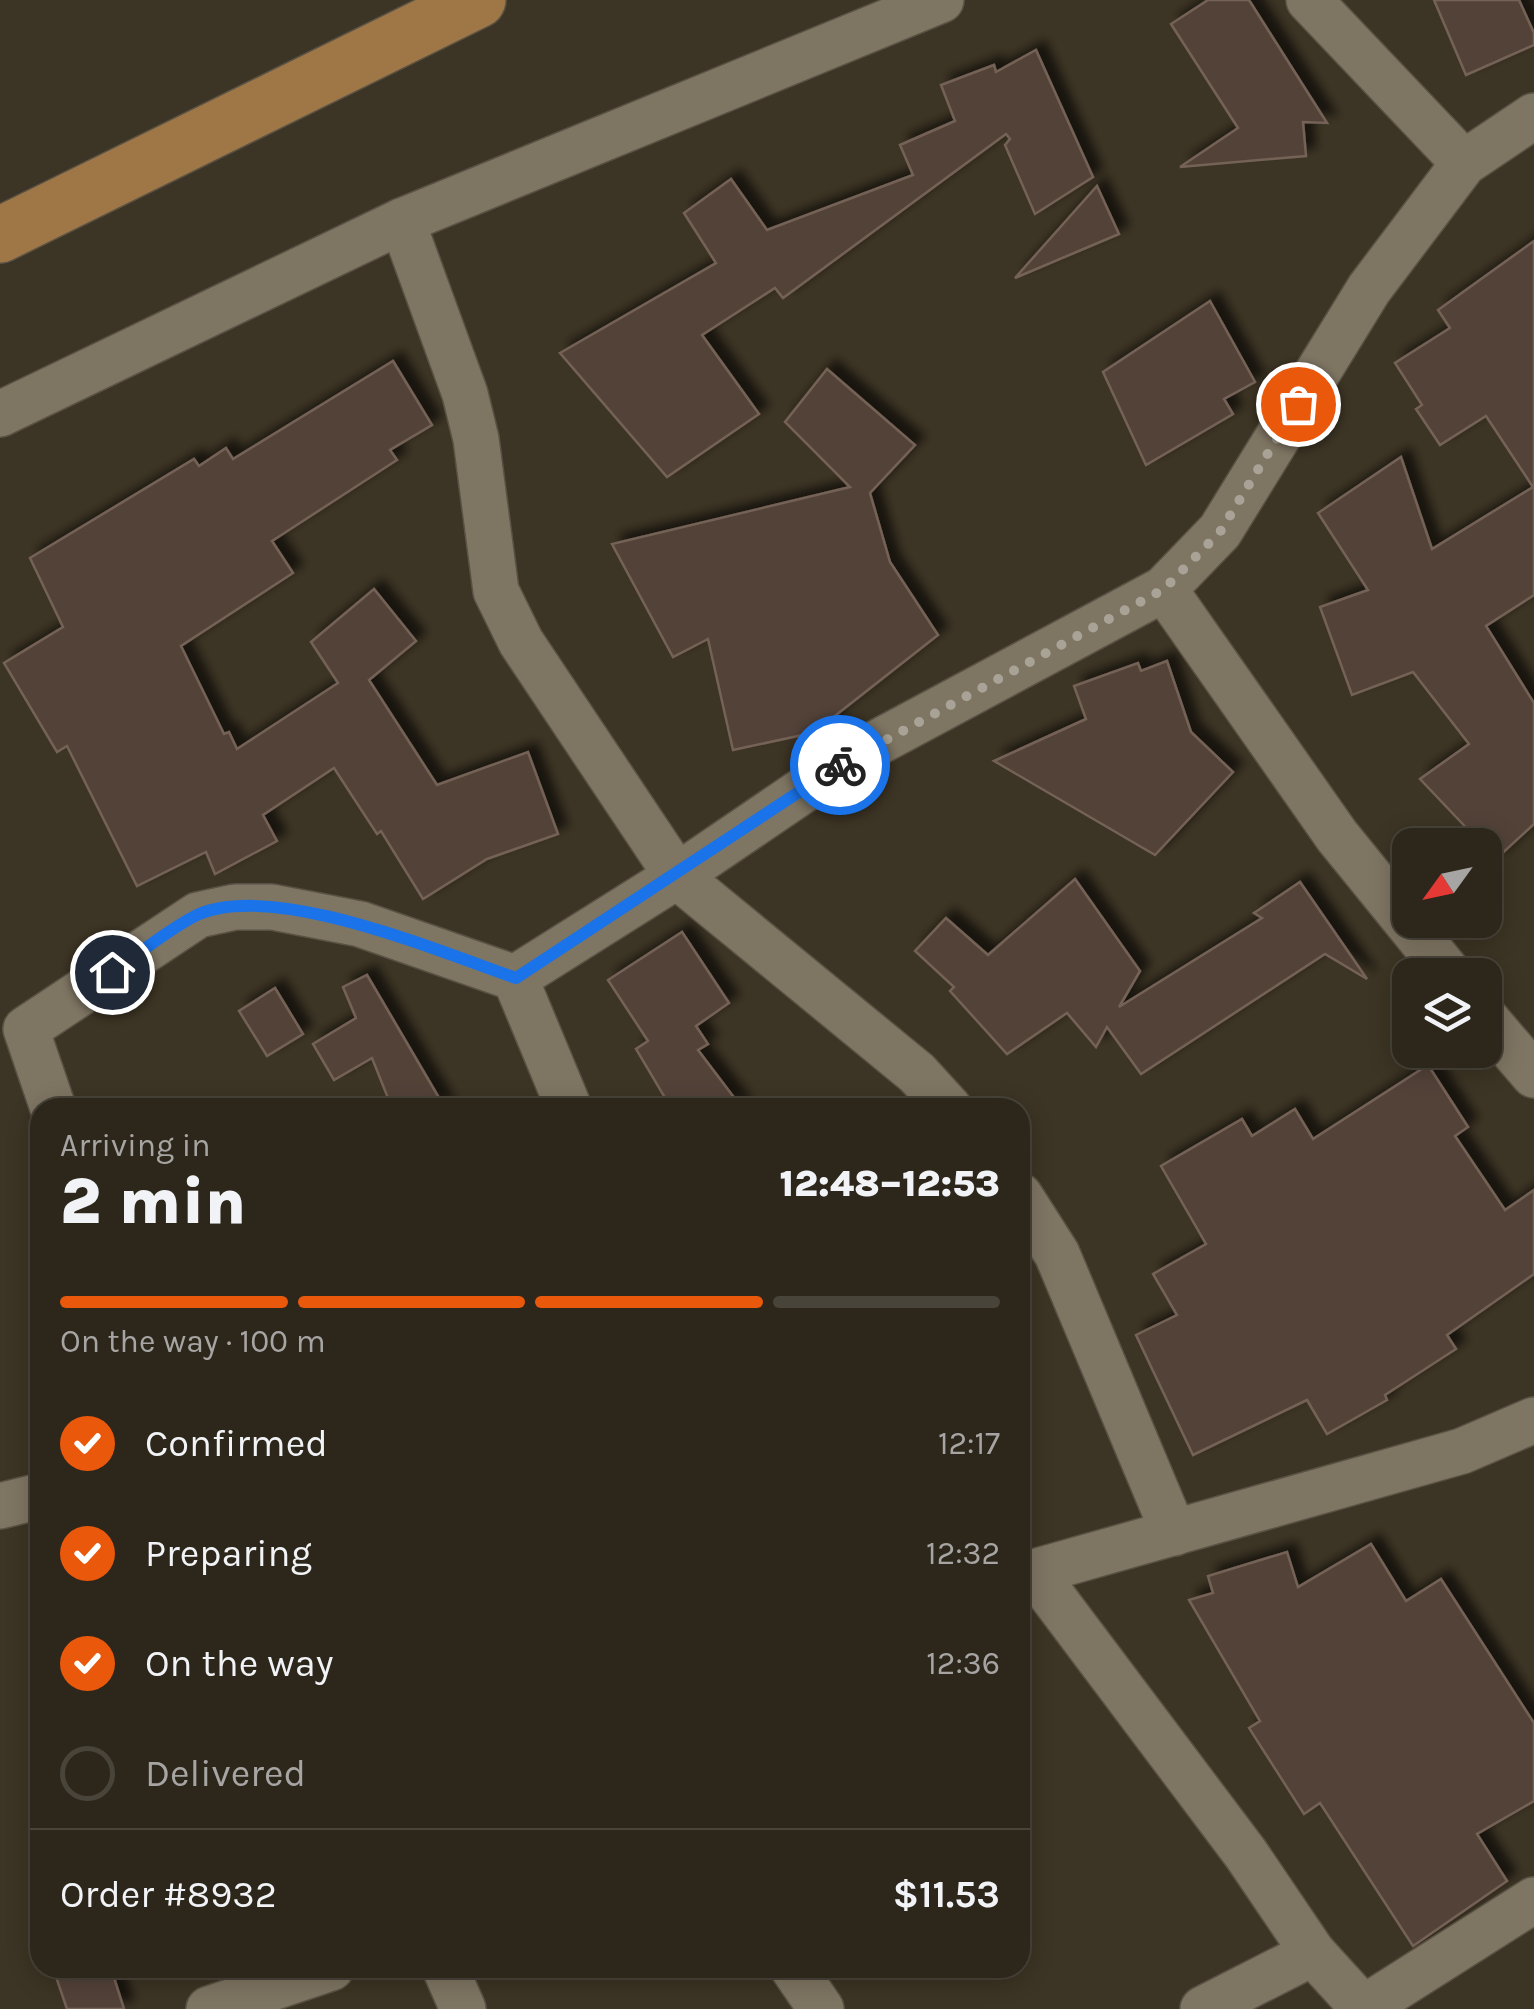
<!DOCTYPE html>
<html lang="en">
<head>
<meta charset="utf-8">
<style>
	body { margin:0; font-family:Karla,sans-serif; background:#393328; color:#f1f3f6; height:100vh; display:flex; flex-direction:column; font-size:38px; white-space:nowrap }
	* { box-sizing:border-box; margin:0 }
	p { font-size:32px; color:#a7a5a3 }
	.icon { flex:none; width:55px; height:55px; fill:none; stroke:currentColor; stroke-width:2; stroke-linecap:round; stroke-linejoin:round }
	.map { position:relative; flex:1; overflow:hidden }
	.side { position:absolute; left:30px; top:1098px; width:1000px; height:880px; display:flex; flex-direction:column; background:#2d271b; border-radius:30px; box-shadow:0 5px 25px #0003,0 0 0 2px #48443a }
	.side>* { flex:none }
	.needle { width:65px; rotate:237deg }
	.fabs { position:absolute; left:1392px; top:828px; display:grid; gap:20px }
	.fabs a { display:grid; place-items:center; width:110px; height:110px; border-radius:20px; background:#2d271b; box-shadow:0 5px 25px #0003,0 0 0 2px #48443a; font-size:50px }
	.pin { position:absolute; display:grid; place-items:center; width:85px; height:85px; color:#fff; margin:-42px; border:5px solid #fff; border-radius:50%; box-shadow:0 2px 10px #0007 }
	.courier { position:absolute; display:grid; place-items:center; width:100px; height:100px; margin:-50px; border:8px solid #1a73e8; border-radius:50%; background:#fff; color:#222; box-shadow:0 2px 12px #0007 }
	.headline em { font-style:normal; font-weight:800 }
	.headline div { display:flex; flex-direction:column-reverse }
	.headline { display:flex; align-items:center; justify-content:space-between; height:170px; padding:0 30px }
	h1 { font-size:65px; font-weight:800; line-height:75px }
	.bar { display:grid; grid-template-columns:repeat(4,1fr); gap:15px 10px; align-content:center; height:120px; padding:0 30px }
	.bar i { height:12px; border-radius:8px; background:#48443a }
	.bar .on { background:#ea580c }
	.bar p { grid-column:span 4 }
	.line { display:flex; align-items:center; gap:25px; padding:0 30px; border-top:2px solid #48443a }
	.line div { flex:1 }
	ol { padding:0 30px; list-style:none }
	li { display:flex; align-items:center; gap:30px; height:110px }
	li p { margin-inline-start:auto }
	li .icon { padding:10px; border-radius:50%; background:#ea580c; color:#fff; stroke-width:4 }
	li:last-child { color:#a7a5a3 }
	li i { width:55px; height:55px; border:5px solid #48443a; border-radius:50% }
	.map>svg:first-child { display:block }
</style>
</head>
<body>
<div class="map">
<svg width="1534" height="2009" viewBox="0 0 1534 2009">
	<defs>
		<filter id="shadow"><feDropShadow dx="9" dy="-9" stdDeviation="5" flood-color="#0009"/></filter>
	</defs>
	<rect width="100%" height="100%" fill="#3c3424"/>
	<!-- building -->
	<g fill="#534238" stroke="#756257" stroke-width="2.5" filter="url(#shadow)">
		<path d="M1208,0H1249L1327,123L1303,122L1306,156L1180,167L1238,128L1171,24Z"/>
		<path d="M1434,0H1519L1534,33V45L1466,75Z"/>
		<path d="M1036,50L1093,177L1035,214L1005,145L1010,139L1006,134L783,298L775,288L702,335L759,414L667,477L560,353L716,263L684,213L731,179L767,230L913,175L900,145L955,121L941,85L994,65L996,72Z"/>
		<path d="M1097,186L1119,234L1015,278Z"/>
		<path d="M1534,241V595L1486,626L1534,703V824L1496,859L1420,779L1469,744L1413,672L1352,695L1320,607L1368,590L1318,513L1401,457L1432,549L1533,487L1486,416L1440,445L1416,409L1422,405L1395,363L1450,328L1438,310Z"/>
		<path d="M1210,301L1255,382L1224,399L1233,414L1146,465L1103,372Z"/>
		<path d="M393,361L432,425L390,450L397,460L272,541L293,573L181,646L224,734L229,732L237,749L338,683L311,642L374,589L416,641L369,680L437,785L528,752L558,834L487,859L423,899L381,831L377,834L334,768L263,815L277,841L215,874L206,852L137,886L67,746L57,752L4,663L63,627L30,558L194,459L199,466L226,448L233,459Z"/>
		<path d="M827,369L915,445L870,493L890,562L938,635L831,719L835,728L733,750L708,639L673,657L612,544L850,487L785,422Z"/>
		<path d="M1167,661L1191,732L1233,772L1155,855L994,761L1086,719L1074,686L1138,663L1141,671Z"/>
		<path d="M1075,879L1140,971L1119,1007L1262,918L1254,913L1300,882L1367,979L1325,954L1141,1074L1107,1027L1096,1047L1067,1013L1007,1054L950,991L954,987L915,951L946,918L988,955Z"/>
		<path d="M682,932L729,1003L696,1026L708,1044L698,1050L742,1108H671L636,1049L648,1041L608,980Z"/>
		<path d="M367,975L394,1021L445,1108H392L372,1058L334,1080L313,1044L356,1018L343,987Z"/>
		<path d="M275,988L303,1034L267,1056L239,1011Z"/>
		<path d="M1428,1065L1468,1127L1455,1136L1505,1210L1534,1190V1274L1447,1335L1456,1349L1385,1395L1387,1400L1327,1434L1307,1400L1193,1455L1136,1335L1177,1315L1153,1274L1206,1244L1161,1166L1242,1119L1252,1136L1295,1109L1313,1139Z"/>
		<path d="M1371,1544L1406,1601L1441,1579L1534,1723V1801L1477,1834L1507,1881L1413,1946L1320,1803L1304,1814L1249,1728L1260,1721L1189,1600L1213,1593L1208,1576L1287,1552L1298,1587Z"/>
		<path d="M53,1968H111L124,2009H67Z"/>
	</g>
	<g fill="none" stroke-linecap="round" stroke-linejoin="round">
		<!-- minor casing -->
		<g stroke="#595244" stroke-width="48">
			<g id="minor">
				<path d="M1309,0L1464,163"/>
				<path d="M402,221L465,394L476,439L496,591L521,642L677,876L917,1073L949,1108"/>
				<path d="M0,414L402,221L941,0"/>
				<path d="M1164,589L1337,836L1450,975"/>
				<path d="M515,978L677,876L858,753L1164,589L1220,531L1369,289L1464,163L1534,116"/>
				<path d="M1485,1018L1534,1075"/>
				<path d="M53,1108L26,1029L198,915L235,907H272L360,924L515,978L569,1108"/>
				<path d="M1020,1196L1057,1254L1174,1533"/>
				<path d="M0,1506L40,1496"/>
				<path d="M1020,1571L1034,1572L1462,1451L1534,1420"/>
				<path d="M1034,1572L1246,1854L1313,1953L1364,2009"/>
				<path d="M445,1968L463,2009"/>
				<path d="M793,1968L821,2009"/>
				<path d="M1364,2008L1534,1900"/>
				<path d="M209,2009L331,1968"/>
				<path d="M1203,2009L1313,1953"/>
			</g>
		</g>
		<!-- primary casing -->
		<g stroke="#595244" stroke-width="58">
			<path id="primary" d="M0,235L478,0"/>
		</g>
		<!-- minor -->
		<use href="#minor" stroke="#7f7563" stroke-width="45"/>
		<!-- primary -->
		<use href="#primary" stroke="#9f7646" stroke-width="55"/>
	</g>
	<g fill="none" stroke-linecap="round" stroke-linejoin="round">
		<!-- done -->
		<path stroke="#a9a296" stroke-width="10" stroke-dasharray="0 18" d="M840,765L1164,589L1220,532L1298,404"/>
		<!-- route -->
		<path stroke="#1a73e8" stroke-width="12" d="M112,972C139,954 166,931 195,916C270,879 440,952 516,978L840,765"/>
	</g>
</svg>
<div class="fabs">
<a><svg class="needle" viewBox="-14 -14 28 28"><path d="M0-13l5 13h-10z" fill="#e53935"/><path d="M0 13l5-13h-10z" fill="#a7a5a3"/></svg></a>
<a><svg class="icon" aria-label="layers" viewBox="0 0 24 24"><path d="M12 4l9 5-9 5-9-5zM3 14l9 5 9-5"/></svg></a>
</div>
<div class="pin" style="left:1298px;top:404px;background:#ea580c"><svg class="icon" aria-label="bag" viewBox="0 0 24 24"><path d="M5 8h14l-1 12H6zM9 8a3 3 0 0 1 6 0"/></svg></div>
<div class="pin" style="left:112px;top:972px;background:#1f2937"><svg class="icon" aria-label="home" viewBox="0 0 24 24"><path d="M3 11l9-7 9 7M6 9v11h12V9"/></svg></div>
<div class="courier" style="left:840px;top:765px"><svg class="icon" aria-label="bike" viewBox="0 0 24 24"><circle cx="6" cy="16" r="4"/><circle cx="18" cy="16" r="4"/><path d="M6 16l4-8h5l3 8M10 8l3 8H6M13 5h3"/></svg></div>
<section class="side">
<div class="headline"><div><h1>2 min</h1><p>Arriving in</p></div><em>12:48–12:53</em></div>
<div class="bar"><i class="on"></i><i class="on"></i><i class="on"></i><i></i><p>On the way · 100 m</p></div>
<ol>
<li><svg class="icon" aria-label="check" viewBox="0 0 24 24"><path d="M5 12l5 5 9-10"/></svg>Confirmed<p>12:17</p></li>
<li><svg class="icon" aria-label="check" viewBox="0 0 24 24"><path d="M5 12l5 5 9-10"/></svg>Preparing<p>12:32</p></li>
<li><svg class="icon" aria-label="check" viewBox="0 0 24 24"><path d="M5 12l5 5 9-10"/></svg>On the way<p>12:36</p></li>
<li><i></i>Delivered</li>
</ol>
<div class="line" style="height:130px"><div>Order #8932</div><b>$11.53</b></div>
</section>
</div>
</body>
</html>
